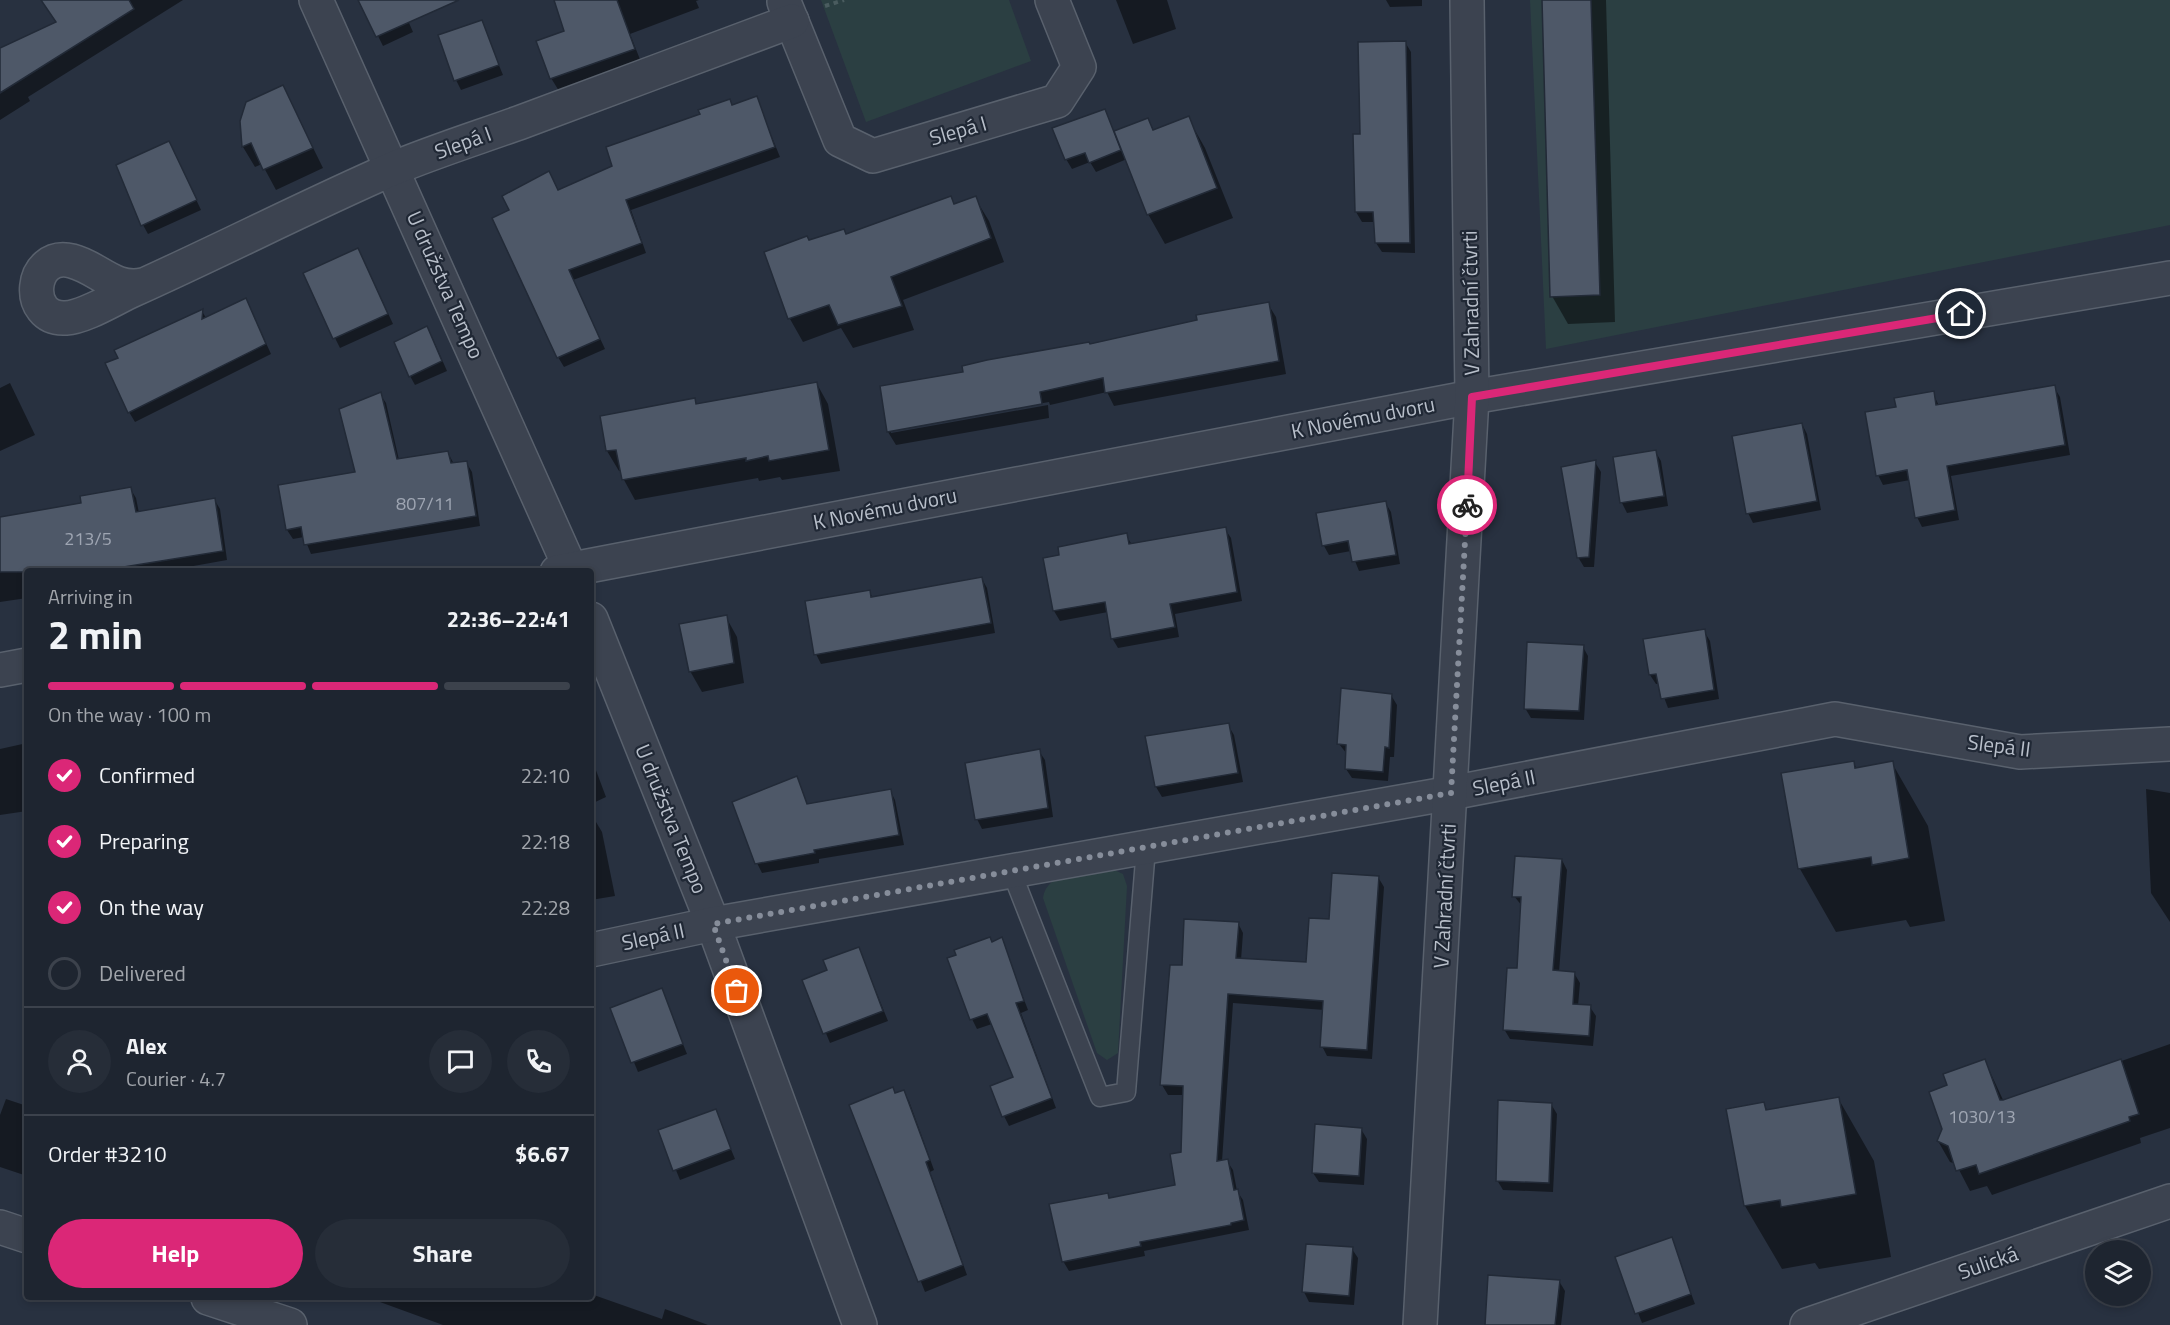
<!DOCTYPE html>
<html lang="en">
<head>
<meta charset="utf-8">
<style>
	body { margin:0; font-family:"Titillium Web",sans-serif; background:#262d38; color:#f1f3f6; height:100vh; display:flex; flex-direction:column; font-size:22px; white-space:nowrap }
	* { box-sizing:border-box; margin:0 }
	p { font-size:20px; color:#a1a5ab }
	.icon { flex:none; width:33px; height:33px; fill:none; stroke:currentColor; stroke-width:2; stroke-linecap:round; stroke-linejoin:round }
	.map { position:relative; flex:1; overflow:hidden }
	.details { position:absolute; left:24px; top:568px; width:570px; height:732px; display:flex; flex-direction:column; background:#1e2530; border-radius:6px; box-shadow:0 3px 9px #0003,0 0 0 2px #3c424c }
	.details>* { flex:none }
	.fabs { position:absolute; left:2085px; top:1240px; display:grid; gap:12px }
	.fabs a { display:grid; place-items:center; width:66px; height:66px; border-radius:50%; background:#1e2530; box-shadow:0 3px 9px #0003,0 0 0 2px #3c424c; font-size:30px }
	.pin { position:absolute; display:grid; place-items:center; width:51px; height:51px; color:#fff; margin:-26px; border:3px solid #fff; border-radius:50%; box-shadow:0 2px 6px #0007 }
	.courier { position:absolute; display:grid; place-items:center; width:60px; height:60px; margin:-30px; border:4px solid #db2777; border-radius:50%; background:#fff; color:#222; box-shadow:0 2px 8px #0007 }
	.summary em { font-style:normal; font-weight:700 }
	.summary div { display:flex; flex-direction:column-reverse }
	.summary { display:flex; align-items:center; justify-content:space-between; height:102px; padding:0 24px }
	h1 { font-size:39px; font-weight:700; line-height:45px }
	.bar { display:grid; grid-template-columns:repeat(4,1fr); gap:9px 6px; align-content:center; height:72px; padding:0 24px }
	.bar i { height:8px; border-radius:4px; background:#3c424c }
	.bar .on { background:#db2777 }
	.bar p { grid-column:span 4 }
	.line { display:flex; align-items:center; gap:15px; padding:0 24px; border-top:2px solid #3c424c }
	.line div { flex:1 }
	.round { display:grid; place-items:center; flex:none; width:63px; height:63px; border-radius:32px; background:#262d38 }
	ol { padding:0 24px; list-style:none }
	li { display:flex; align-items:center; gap:18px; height:66px }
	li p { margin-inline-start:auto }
	li .icon { padding:6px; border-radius:50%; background:#db2777; color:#fff; stroke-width:4 }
	li:last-child { color:#a1a5ab }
	li i { width:33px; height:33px; border:3px solid #3c424c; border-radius:50% }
	.primary-button { display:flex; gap:12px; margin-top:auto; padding:12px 24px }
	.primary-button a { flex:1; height:69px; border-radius:36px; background:#db2777; color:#fff; font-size:24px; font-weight:700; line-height:69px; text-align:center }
	.primary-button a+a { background:#262d38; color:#f1f3f6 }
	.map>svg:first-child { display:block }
</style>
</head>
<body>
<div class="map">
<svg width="2170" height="1325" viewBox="0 0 2170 1325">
	<rect width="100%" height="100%" fill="#283140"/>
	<!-- green -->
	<g fill="#2b3f42">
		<path d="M821,0H1009L1031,61L866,122Z"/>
		<path d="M1530,0H2170V225L1546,349Z"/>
		<path d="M1110,868L1123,874L1127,886L1118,1053L1107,1060L1097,1053L1043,898C1047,870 1087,872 1110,868Z"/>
	</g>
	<!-- shadow -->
	<g fill="#0007">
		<path d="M43,0H183L28,97L30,101L0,120V50L57,23Z"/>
		<path d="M360,0H399L413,32L383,46Z"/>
		<path d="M556,0H699L696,1L699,8L630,34L641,62L559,91L551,78L566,32Z"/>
		<path d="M1116,0H1167L1176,29L1133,44Z"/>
		<path d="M1386,0H1422V6L1390,7Z"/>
		<path d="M1544,0H1606L1615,322L1568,324L1552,296Z"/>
		<path d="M481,22L503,75L461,90L456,80Z"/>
		<path d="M1405,42L1411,52L1415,253L1382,252L1376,243L1375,222H1362L1356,212L1362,136Z"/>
		<path d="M283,87L323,168L276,190L262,164L255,167L243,147L241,122Z"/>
		<path d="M756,98L780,157L631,210L646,253L573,280L605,349L564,367L558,357V192L614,167L730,101L733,106Z"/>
		<path d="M1104,111L1114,133L1148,119L1154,131L1188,118L1205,148L1233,218L1165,244L1148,214L1127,159L1096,172L1090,162L1072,169L1066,159Z"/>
		<path d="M174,152L201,210L148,234L143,225Z"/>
		<path d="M975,198L989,221L1004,262L903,300L914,330L853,348L841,328L803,342L790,319L766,252L846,235Z"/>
		<path d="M363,259L393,324L340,348L335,338Z"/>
		<path d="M1268,304L1276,317L1286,374L1114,406L1107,392L1050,405L1049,402L891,430V433L1048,405L1049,418L896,445L888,432L882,387L965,373Z"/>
		<path d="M251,310L271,354L135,422L129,412L120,358L202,311L206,318Z"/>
		<path d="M432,337L447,371L415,385L410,376Z"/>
		<path d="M10,383L35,435L0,451V388Z"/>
		<path d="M817,384L828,404L840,471L782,480L780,477L759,481L758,478L635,500L624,480L622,471H619L607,451L694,400L697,405Z"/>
		<path d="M2054,387L2060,397L2070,455L1951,476L1959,520L1922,527L1917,517L1910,480L1883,485L1878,475L1897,408L1933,393L1939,406Z"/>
		<path d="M380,394L386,403L399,460L448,453L454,464L466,462L472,472L480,526L311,554L304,537L293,539L287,530L280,487L357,474Z"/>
		<path d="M1802,424L1807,434L1821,510L1753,523L1748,513Z"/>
		<path d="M1655,451L1661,461L1668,506L1627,513L1622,503L1614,459Z"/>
		<path d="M1595,462L1601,472L1594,567H1584L1578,557Z"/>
		<path d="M130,488L136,498L139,513L214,499L220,509L227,560L160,572H27V598L0,602V538Z"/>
		<path d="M1385,502L1391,512L1400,564L1359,571L1351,551L1329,555L1324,546L1317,514Z"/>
		<path d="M1225,529L1231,538L1242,601L1175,614L1179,637L1118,648L1112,638L1108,612L1060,621L1054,611L1045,559L1126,535L1132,545Z"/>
		<path d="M982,579L987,588L995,633L821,664L816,654L869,591L873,598Z"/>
		<path d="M726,617L737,637L744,683L702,692L690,671Z"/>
		<path d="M1704,631L1710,641L1719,699L1668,708L1659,684H1656L1650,675Z"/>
		<path d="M1583,647L1588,656L1584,720L1531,718L1525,708Z"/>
		<path d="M1391,695L1397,705L1394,757H1390L1388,781L1352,778L1346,769L1347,754L1339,744Z"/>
		<path d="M1228,725L1234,735L1243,782L1162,797L1156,787L1147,737Z"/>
		<path d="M27,743V811L0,815V749Z"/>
		<path d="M1039,751L1045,760L1053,817L982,829L977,819Z"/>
		<path d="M591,757L606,797L591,804Z"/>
		<path d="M1853,762L1857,769L1892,763L1928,826L1945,921L1910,927L1906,920L1836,932L1800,869L1783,775Z"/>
		<path d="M797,778L808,805L890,790L895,800L904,845L819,859V863L762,873L757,863Z"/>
		<path d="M2146,789L2170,793V922L2151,893Z"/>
		<path d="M596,822L602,832L615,896L591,900V823Z"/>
		<path d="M1562,860L1567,870L1559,972L1574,973L1580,983L1578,1006L1590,1007L1596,1016L1593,1046L1510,1039L1504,1029L1518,970L1522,906L1514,896Z"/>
		<path d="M1378,877L1384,887L1372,1059L1327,1056L1322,1046L1324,1010L1233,1003L1222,1161H1227L1233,1170L1237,1191L1243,1200L1249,1230L1144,1251L1145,1256L1069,1271L1063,1261L1107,1194L1110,1199L1177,1186L1182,1153L1184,1095H1168L1162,1085L1171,966L1184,967L1238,923L1243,933L1241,960L1307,964L1331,920Z"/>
		<path d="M1001,939L1028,1010L1021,1013L1056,1108L1009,1126L1004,1116L1015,1078L992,1024L977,1029L972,1019L949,959Z"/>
		<path d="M859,949L888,1021L830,1043L804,980L829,971Z"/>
		<path d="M661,990L687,1054L638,1072L612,1009Z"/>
		<path d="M2170,1044V1128L2140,1138L2141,1143L1992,1195L1987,1186L1970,1191L1956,1164L1950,1162L1938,1141L1943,1130L1949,1086L1985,1061L2004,1102Z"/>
		<path d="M893,1089L896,1094L903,1092L909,1101L934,1170L930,1172L967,1275L925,1292L851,1105Z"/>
		<path d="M1838,1098L1874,1161L1891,1257L1819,1269L1815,1263L1782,1269L1745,1206L1763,1104L1768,1111Z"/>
		<path d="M6,1099L27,1106V1176L0,1167V1115Z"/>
		<path d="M1551,1104L1557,1114L1553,1192L1503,1190L1497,1180Z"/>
		<path d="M715,1111L735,1159L680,1180L660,1131Z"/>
		<path d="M1361,1129L1367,1139L1364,1185L1319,1182L1313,1173Z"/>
		<path d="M1671,1239L1695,1304L1642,1323L1617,1258Z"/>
		<path d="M1352,1249L1358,1258L1354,1305L1309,1302L1304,1292Z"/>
		<path d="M1559,1281L1565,1291L1561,1325H1486Z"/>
		<path d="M591,1294L662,1319L665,1309L708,1325H443L369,1298H591Z"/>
	</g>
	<!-- building -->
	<g fill="#4e5868" stroke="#222a37" stroke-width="1.5">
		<path d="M41,0H129L134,9L0,93V48L56,22Z"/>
		<path d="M358,0H459L376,37Z"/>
		<path d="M554,0H617L635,49L550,79L536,41L564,31Z"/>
		<path d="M1542,0H1591L1600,295L1550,297Z"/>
		<path d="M482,20L499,65L454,81L438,35Z"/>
		<path d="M1406,41L1410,243H1375L1373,212H1355L1353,134H1360L1358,42Z"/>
		<path d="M283,85L313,148L263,170L251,143L242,147L240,121L246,102Z"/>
		<path d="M757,96L775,147L626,200L642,243L569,270L600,339L557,358L492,218L509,210L502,196L549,171L558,190L612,166L606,147L700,114L698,110L730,99L732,105Z"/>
		<path d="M1105,109L1121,150L1089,163L1085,153L1065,160L1052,128Z"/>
		<path d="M1189,116L1217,188L1147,215L1114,131L1148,118L1153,130Z"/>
		<path d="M169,141L197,200L141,226L116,165Z"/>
		<path d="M951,196L954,204L976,196L991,238L891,277L902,306L838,325L829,305L788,319L764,252L807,236L809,240L844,229L846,234Z"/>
		<path d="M358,248L388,314L333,339L303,273Z"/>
		<path d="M246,298L266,344L128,413L105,363L118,358L114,350L203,309L202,319Z"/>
		<path d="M1269,302L1279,361L1105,393L1103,378L1040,392L1042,404L887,432L880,386L963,372L962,366L987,360L1089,342L1090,344L1197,320L1196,315Z"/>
		<path d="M427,326L442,361L409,377L394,342Z"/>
		<path d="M817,382L829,450L769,461L768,456L746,461V458L622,480L616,450L606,451L600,416L695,398L696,404Z"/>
		<path d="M2055,385L2065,445L1947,466L1955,510L1915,518L1907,470L1876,476L1865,412L1896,407L1894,398L1934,391L1936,405Z"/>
		<path d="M381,392L397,459L448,451L451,463L467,461L476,516L304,545L301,527L286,530L278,485L355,472L339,409Z"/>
		<path d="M1802,423L1817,501L1746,514L1732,436Z"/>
		<path d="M1656,450L1664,496L1620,503L1613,457Z"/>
		<path d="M1596,460L1589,557L1577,558L1561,467Z"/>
		<path d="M131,487L136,512L215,498L223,551L118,568V572H0V517L81,503L80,496Z"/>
		<path d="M1386,501L1396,555L1352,562L1348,541L1322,546L1316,513Z"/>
		<path d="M1226,527L1237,592L1170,604L1175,627L1111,639L1105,602L1053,611L1043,558L1059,555L1058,547L1127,533L1129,544Z"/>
		<path d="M982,577L991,623L814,655L805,601L870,590L871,597Z"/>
		<path d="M727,615L734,663L689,672L679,624Z"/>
		<path d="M1705,629L1714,690L1661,699L1656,674L1649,675L1643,639Z"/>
		<path d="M1527,642L1584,645L1579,711L1524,709Z"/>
		<path d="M1341,688L1392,694L1389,748L1385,747L1383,772L1345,769L1346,745L1337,744Z"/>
		<path d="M1229,723L1238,773L1155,787L1145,736Z"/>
		<path d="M1040,749L1048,808L975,820L965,763Z"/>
		<path d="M1854,761L1855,768L1893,761L1909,858L1872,865L1871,857L1798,869L1781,773Z"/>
		<path d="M797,776L807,804L891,789L899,835L814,850L815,853L755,864L732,802Z"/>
		<path d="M1515,856L1562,859L1553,970L1575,972L1573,1004L1591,1005L1589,1036L1503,1030L1507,968H1517L1521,897H1512Z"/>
		<path d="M1332,873L1379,876L1367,1050L1320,1047L1323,1001L1228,994L1217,1161L1228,1159L1234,1190L1238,1189L1244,1220L1231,1223V1225L1140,1242L1141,1246L1062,1262L1049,1204L1108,1193L1109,1198L1175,1185L1170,1154L1181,1152L1183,1086L1160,1085L1170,965H1182L1184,919L1239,922L1236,958L1306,962L1309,918L1329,919Z"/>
		<path d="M990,937L992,942L1002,937L1024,1001L1016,1003L1052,1098L1002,1117L990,1086L1013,1077L987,1014L970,1020L947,958L956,955L954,950Z"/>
		<path d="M859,947L883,1011L823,1034L802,980L827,970L823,960Z"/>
		<path d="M662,988L683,1044L631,1063L610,1008Z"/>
		<path d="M1985,1059L2000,1100H2003L2121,1059L2139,1114L2129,1117L2130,1121L1979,1174L1976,1165L1956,1171L1948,1146L1937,1141L1942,1129L1929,1092L1947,1085L1943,1074Z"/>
		<path d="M893,1087L895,1093L904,1090L930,1160L926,1162L963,1265L918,1282L849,1105Z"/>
		<path d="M1839,1097L1856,1194L1781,1207L1780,1200L1744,1206L1726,1109L1764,1102L1766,1110Z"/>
		<path d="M1498,1100L1552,1103L1549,1183L1496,1181Z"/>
		<path d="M716,1109L731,1149L673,1171L658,1130Z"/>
		<path d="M1315,1124L1362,1128L1359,1176L1312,1173Z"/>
		<path d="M1672,1237L1691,1294L1635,1314L1615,1257Z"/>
		<path d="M1306,1244L1353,1247L1349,1296L1302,1292Z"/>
		<path d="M1488,1275L1560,1280L1555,1325H1485Z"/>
	</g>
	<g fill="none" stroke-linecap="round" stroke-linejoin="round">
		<!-- lane casing -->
		<g stroke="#59616d" stroke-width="21">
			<path id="lane" d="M1012,873L1100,1097L1126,1092L1146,848"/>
		</g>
		<!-- street casing -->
		<g stroke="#59616d" stroke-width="36">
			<g id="street">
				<path d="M316,0L572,572"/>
				<path d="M784,2L840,140L873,156L1057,101L1079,67L1052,0"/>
				<path d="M143,285C113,291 99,268 72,261C29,250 23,321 66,318C85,317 115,298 133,290C220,251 305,207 392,169C435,151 480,137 524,121C613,88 703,54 792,21"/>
				<path d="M557,572L1472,397L2170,278"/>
				<path d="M591,619L713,924L860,1325"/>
				<path d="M0,670L27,665"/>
				<path d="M591,950L713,924L1451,793L1835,719L2020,752L2170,744"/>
				<path d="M0,1227L27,1236"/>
				<path d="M208,1298L290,1325"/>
				<path d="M1420,1325L1472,397L1467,0"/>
				<path d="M1807,1325L2170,1201"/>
			</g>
		</g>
		<!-- path -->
		<path stroke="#4a5c5f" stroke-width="4" stroke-dasharray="4.5 4.5" stroke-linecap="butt" d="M825,6L844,0"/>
		<!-- lane -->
		<use href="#lane" stroke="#3c4350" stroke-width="18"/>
		<!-- street -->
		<use href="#street" stroke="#3c4350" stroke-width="33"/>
	</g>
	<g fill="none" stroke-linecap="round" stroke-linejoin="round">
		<!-- done -->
		<path stroke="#868d9a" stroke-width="6" stroke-dasharray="0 10.8" d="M737,991L713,924L1451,793L1467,505"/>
		<!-- route -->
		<path stroke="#db2777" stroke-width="8" d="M1467,505L1472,397L1961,314"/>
	</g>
	<g text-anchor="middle" stroke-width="4.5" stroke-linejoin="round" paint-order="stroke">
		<!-- number labels -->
		<g font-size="18" fill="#9ea5b2">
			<text x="425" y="510">807/11</text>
			<text x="88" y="545">213/5</text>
			<text x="1982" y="1123">1030/13</text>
		</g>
		<!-- street labels -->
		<g font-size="21" fill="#b8bfca" stroke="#202835">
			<text transform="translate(958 131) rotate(-16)" y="7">Slepá I</text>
			<text transform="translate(463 143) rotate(-20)" y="7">Slepá I</text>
			<text transform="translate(445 285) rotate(66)" y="7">U družstva Tempo</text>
			<text transform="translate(1471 303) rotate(-91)" y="7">V Zahradní čtvrti</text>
			<text transform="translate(1363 418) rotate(-11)" y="7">K Novému dvoru</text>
			<text transform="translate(885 509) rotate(-11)" y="7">K Novému dvoru</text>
			<text transform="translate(1999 746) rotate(7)" y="7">Slepá II</text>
			<text transform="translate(1504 783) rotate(-11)" y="7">Slepá II</text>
			<text transform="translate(671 819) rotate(68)" y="7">U družstva Tempo</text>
			<text transform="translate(1445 896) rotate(-87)" y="7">V Zahradní čtvrti</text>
			<text transform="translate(653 937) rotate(-12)" y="7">Slepá II</text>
			<text transform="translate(1988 1263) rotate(-19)" y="7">Sulická</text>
		</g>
	</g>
</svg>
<div class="fabs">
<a><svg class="icon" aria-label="layers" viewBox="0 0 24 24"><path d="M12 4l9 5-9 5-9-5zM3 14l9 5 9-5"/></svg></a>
</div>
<div class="pin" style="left:737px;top:991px;background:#ea580c"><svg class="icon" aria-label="bag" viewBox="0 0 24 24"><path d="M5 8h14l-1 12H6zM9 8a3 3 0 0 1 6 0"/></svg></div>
<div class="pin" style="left:1961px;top:314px;background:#1f2937"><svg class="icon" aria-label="home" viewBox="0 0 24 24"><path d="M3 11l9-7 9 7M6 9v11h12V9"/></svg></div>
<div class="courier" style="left:1467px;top:505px"><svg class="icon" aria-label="bike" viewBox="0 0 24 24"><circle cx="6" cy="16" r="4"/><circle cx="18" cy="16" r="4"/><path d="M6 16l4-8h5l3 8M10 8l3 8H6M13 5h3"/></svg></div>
<section class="details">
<div class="summary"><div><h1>2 min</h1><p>Arriving in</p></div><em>22:36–22:41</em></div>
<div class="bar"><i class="on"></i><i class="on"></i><i class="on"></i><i></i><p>On the way · 100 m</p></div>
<ol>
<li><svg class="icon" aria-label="check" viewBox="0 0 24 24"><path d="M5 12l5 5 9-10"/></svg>Confirmed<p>22:10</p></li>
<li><svg class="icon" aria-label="check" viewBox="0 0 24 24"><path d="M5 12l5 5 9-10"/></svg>Preparing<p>22:18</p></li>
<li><svg class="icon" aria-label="check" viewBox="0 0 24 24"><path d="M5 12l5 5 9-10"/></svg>On the way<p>22:28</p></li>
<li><i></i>Delivered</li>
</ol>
<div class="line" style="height:108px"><a class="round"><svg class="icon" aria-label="person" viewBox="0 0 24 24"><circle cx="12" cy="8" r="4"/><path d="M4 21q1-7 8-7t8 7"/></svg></a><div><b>Alex</b><p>Courier · 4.7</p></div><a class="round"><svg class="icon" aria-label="chat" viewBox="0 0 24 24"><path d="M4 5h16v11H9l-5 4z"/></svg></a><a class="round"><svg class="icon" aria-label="phone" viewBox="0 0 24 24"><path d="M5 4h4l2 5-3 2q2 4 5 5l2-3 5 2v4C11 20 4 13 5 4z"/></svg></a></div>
<div class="line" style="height:78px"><div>Order #3210</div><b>$6.67</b></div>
<div class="primary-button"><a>Help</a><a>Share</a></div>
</section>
</div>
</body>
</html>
